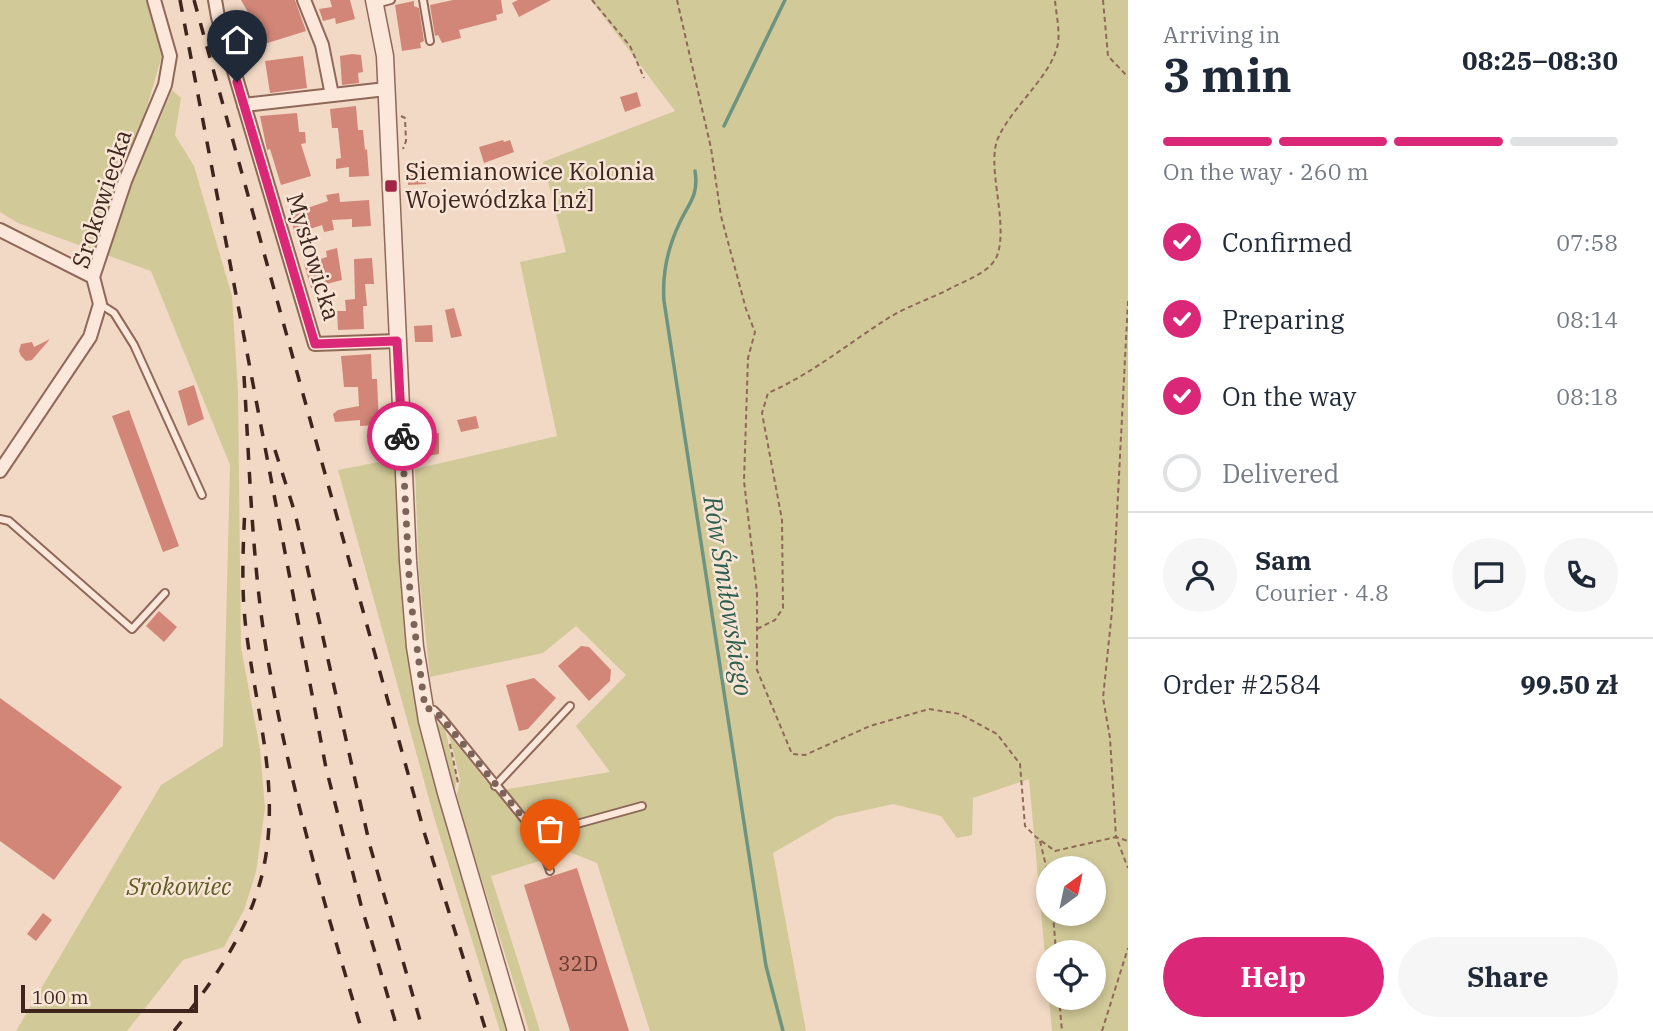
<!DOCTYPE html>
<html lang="en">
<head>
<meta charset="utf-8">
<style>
	body { margin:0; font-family:"IBM Plex Serif",serif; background:#f6f6f7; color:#1f2937; height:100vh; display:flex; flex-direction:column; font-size:26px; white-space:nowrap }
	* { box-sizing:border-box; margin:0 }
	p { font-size:23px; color:#747a83 }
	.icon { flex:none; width:38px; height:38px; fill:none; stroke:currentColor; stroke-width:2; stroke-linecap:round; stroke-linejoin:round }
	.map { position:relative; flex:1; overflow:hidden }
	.side { display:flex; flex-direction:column; background:#fff; width:525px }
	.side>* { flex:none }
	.needle { width:46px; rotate:33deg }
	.fabs { position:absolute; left:1036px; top:856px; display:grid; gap:14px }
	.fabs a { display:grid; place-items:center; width:70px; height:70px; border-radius:50%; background:#fff; box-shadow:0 4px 10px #0003; font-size:35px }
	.scale { position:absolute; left:21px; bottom:18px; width:177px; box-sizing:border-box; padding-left:7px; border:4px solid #3e251e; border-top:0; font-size:19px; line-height:24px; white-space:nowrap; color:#3e251e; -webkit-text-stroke:5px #f8e5d6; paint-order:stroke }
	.pin { position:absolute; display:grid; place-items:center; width:60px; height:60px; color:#fff; margin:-72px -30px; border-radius:50% 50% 50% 0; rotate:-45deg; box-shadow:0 0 7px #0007 }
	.pin .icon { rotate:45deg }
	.courier { position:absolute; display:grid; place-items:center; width:70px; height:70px; margin:-35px; border:5px solid #db2777; border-radius:50%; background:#fff; color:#222; box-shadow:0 2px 9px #0007 }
	.summary em { font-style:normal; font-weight:700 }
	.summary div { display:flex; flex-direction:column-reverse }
	.summary { display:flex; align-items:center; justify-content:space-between; height:119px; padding:0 35px }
	h1 { font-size:46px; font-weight:700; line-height:52px }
	.bar { display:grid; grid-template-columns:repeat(4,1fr); gap:10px 7px; align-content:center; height:84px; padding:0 35px }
	.bar i { height:9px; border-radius:5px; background:#e0e1e3 }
	.bar .active { background:#db2777 }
	.bar p { grid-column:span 4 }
	.line { display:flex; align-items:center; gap:18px; padding:0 35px; border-top:2px solid #e0e1e3 }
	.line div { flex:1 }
	.round { display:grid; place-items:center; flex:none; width:74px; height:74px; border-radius:37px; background:#f6f6f7 }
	ol { padding:0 35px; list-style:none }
	li { display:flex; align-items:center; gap:21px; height:77px }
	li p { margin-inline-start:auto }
	li .icon { padding:7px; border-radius:50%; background:#db2777; color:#fff; stroke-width:4 }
	li:last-child { color:#747a83 }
	li i { width:38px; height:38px; border:4px solid #e0e1e3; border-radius:50% }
	.cta { display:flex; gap:14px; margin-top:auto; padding:14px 35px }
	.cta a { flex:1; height:80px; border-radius:42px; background:#db2777; color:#fff; font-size:28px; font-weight:700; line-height:80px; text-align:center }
	.cta a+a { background:#f6f6f7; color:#1f2937 }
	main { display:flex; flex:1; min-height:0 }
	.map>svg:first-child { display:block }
</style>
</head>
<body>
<main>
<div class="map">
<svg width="1128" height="1031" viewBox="0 0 1128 1031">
	<rect width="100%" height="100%" fill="#f2d9c5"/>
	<!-- green -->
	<g fill="#d1c998" fill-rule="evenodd">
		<path d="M0,0H146L162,56L142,123L153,136L172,90L181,98L175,135L194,166L232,296L238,392L241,648L260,749L265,808L256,872L244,910L224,947L183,960L127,1031H16L161,785L223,746L230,465L151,271L18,223L0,212Z"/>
		<path d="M591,0H1128V1031H1052L1049,998H1094V952H1048V989L1029,779L973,798L972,835L957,838L941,816L893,804L835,817L773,853L806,1031H650L597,863L569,852L491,876L540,1031H529L465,826L457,795L460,779L449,735L486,781L502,790L610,772L576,726L626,675L576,626L543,653L430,677L419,574L415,469L557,436L520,262L566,252L543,162L675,111ZM1048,868H1094V914H1048Z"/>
		<path d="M394,459L404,597L510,1031H500L434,817L338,470Z"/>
		<path d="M436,722L445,729L457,778L454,796L461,822L526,1031H522L464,839L437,737Z"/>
	</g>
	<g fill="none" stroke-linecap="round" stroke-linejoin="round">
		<!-- stream -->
		<g stroke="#6d9480" stroke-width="3.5">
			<path d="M724,126L785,0"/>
			<path d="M695,171C699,195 689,203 680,222C668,247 662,274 664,301L766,966L783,1031"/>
		</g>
	</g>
	<!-- building -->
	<g fill="#d28678">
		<path d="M241,0H295L306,31L242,51L231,21L249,14Z"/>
		<path d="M330,0H350L355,19L336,24L335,18L323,21L319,9L332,7Z"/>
		<path d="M453,0H501L503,13L496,15L497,20L459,30L461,38L442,43L438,35L435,36L430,5Z"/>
		<path d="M518,0H551L519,17L512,3Z"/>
		<path d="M414,1V6L419,8L424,41L420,43L421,48L402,51L395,5Z"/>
		<path d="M352,54L361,55L363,72L358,73L359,83L342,85L340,56Z"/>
		<path d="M303,56L307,88L270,93L265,61Z"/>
		<path d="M637,92L641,106L625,112L620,97Z"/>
		<path d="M356,106L358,130H363L365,150L367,149L369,176L349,177V167L336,169V159L341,158L338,128H332L330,109Z"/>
		<path d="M297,113L299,132H305L306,143L301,144L311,176L281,185L270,149L267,150L260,116Z"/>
		<path d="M503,140L504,142L510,140L514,152L484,163L479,147Z"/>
		<path d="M425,166L426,184L408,185L407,167Z"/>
		<path d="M339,193L340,202L369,200L371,226L352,227V219L332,220L334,230L324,232L322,225L295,234L288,209L306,203L307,208L328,201L326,195Z"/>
		<path d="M337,248L342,280L311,288L304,264L327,257L326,251Z"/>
		<path d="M372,258L374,284H365L367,306H363L364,329L338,330L337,311H346L345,300L355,299L354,259Z"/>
		<path d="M454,308L462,336L451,338L445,310Z"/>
		<path d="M432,325L433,342H415L414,326Z"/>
		<path d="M50,339L32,360L26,361L21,356L19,351L21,344L32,342L34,347Z"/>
		<path d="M371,354L372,379H377L379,425L360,426V420L335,422L333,414L338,410L359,406L358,387H344L341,356Z"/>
		<path d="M194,385L204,419L188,426L178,391Z"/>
		<path d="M129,410L179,546L163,552L112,416Z"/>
		<path d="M476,416L479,428L461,432L457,420Z"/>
		<path d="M439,433V454L420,457L418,436Z"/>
		<path d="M159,611L177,627L164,642L146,626Z"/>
		<path d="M581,646L589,647L611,670L610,681L589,701L558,666Z"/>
		<path d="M534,678L556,698L528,729L519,731L506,685Z"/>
		<path d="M0,698L122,787L54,880L0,841Z"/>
		<path d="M577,868L602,947L629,1031H570L531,908L524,885Z"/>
		<path d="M43,913L52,920L36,941L27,934Z"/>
	</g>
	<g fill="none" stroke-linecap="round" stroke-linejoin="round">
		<!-- service casing -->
		<g stroke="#8f6859" stroke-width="10">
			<g id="service">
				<path d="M423,0L430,41"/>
				<path d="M376,4L391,0"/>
				<path d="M100,304L114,313L134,345L202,495"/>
				<path d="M0,519L9,521L132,629L165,593"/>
				<path d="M427,708L434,710L442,718L537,835L550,871"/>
				<path d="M495,786L570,706"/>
				<path d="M537,835L642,806"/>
			</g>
		</g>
		<!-- minor casing -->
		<g stroke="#8f6859" stroke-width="16">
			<g id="minor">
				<path d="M215,0L218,17L315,344L397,341"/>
				<path d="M304,0L322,45L332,95"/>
				<path d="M244,105L386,89"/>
				<path d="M0,230L93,277"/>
				<path d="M0,471L90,337L100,304L93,277L125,181L165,85L170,56L154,0"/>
			</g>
		</g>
		<!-- tertiary casing -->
		<g stroke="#8f6859" stroke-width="19">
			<path id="tertiary" d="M374,0L385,56L408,561L415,647L427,721L446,793L516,1031"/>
		</g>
		<!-- path -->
		<g stroke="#8f6859" stroke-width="2" stroke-dasharray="5 3.5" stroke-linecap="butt">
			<path d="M592,0L630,46L644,78"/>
			<path d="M677,0L711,148L721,216L746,309L755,332L748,358L744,481L757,593V670L792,754L805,755L870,726L929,709L960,714L997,734L1020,764L1025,826L1036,837L1055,851L1116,837L1128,868"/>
			<path d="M1103,0L1108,56L1128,77"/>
			<path d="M401,116L405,118L406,141L403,149"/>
			<path d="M1128,301L1112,611L1103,698L1110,738L1116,837L1128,841"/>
			<path d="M757,629L775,620L783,608L782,520L762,413L768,393C812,374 850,342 890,317C910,305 933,298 953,287C969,279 993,271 998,253C1008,219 985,163 999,136C1013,106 1053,74 1058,43C1060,30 1056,13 1055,0"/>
			<path d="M450,744L458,783"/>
			<path d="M1040,841L1048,874"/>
			<path d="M1053,914L1056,952"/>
			<path d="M1059,998L1062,1031"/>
			<path d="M1102,1031L1128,948"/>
		</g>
		<!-- service -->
		<use href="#service" stroke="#fbe8da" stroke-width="6"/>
		<!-- minor -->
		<use href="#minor" stroke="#fbe8da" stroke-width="12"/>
		<!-- tertiary -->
		<use href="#tertiary" stroke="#fbe8da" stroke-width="16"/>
		<!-- rail -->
		<g stroke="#3e251e" stroke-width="3.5" stroke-dasharray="12 12" stroke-linecap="butt">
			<path d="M180,0L326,768L361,905L398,1031"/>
			<path d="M194,0L425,835L486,1031"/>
			<path d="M244,376C250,472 252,571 269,666C291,790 326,910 362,1031"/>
			<path d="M275,450L295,513L370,846L423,1031"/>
			<path d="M174,1031C211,984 247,935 262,875C282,791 256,712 246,629C241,589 243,547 245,507"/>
		</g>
	</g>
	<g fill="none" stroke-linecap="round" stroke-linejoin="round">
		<!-- done -->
		<path stroke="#7d6458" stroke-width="7" stroke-dasharray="0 12.6" d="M402,436L410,594L425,708L434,710L442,718L537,835L550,871"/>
		<!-- route -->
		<path stroke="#db2777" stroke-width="9" d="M237,82L315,344L397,341L402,436"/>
	</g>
	<!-- markers -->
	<rect fill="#a22446" stroke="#f8e5d6" stroke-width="2.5" x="384" y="179" width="14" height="14" rx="3.5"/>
	<g text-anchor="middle" stroke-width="5" stroke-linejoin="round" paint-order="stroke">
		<!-- number labels -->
		<g font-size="21" fill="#633d34">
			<text x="578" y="971">32D</text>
		</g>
		<!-- poi labels -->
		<g font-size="24" fill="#3e251e" stroke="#f8e5d6" text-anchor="start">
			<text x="405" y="180">Siemianowice Kolonia<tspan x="405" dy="28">Wojewódzka [nż]</tspan></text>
		</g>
		<!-- street labels -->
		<g font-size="24" fill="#3e251e" stroke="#f8e5d6">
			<text transform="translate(102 199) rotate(-72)" y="8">Srokowiecka</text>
			<text transform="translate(313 257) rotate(73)" y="8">Mysłowicka</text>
		</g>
		<!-- park labels -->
		<g font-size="24" font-style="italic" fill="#5c5b23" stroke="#f8e5d6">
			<text x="179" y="895">Srokowiec</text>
		</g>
		<!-- water labels -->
		<g font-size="26" font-style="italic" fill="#2d5e4e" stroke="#f8e5d6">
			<text transform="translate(728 596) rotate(81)" y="9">Rów Śmiłowskiego</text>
		</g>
	</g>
</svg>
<div class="fabs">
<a><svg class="needle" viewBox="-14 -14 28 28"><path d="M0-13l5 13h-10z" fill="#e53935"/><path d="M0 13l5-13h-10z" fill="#747a83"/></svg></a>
<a><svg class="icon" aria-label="locate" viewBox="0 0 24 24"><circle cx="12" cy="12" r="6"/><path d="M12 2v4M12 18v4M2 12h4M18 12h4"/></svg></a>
</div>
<div class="scale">100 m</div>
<div class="pin" style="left:550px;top:871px;background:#ea580c"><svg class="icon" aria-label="bag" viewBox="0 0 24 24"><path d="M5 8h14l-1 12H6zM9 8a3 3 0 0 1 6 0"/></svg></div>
<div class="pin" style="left:237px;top:82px;background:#1f2937"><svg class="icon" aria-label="home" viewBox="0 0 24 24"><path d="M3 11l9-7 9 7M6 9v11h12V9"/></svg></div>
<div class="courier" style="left:402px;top:436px"><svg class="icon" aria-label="bike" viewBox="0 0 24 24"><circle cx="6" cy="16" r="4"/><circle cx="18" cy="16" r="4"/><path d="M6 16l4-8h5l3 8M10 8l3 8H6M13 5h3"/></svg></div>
</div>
<section class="side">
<div class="summary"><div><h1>3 min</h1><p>Arriving in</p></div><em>08:25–08:30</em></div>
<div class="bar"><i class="active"></i><i class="active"></i><i class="active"></i><i></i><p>On the way · 260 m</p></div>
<ol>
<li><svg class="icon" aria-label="check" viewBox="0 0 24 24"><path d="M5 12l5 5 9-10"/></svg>Confirmed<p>07:58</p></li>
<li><svg class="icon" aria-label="check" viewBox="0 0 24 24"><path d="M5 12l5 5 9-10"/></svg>Preparing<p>08:14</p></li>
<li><svg class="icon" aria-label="check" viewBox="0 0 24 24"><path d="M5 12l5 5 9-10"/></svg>On the way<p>08:18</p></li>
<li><i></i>Delivered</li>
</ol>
<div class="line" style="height:126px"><a class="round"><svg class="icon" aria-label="person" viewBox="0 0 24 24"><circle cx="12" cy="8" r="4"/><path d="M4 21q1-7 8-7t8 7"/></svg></a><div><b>Sam</b><p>Courier · 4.8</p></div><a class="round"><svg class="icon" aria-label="chat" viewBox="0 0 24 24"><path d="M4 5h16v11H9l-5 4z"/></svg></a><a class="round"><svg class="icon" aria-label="phone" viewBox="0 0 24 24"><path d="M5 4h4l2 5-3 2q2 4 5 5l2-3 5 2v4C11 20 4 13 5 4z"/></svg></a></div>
<div class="line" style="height:91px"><div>Order #2584</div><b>99.50 zł</b></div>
<div class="cta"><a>Help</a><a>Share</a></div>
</section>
</main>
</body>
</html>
